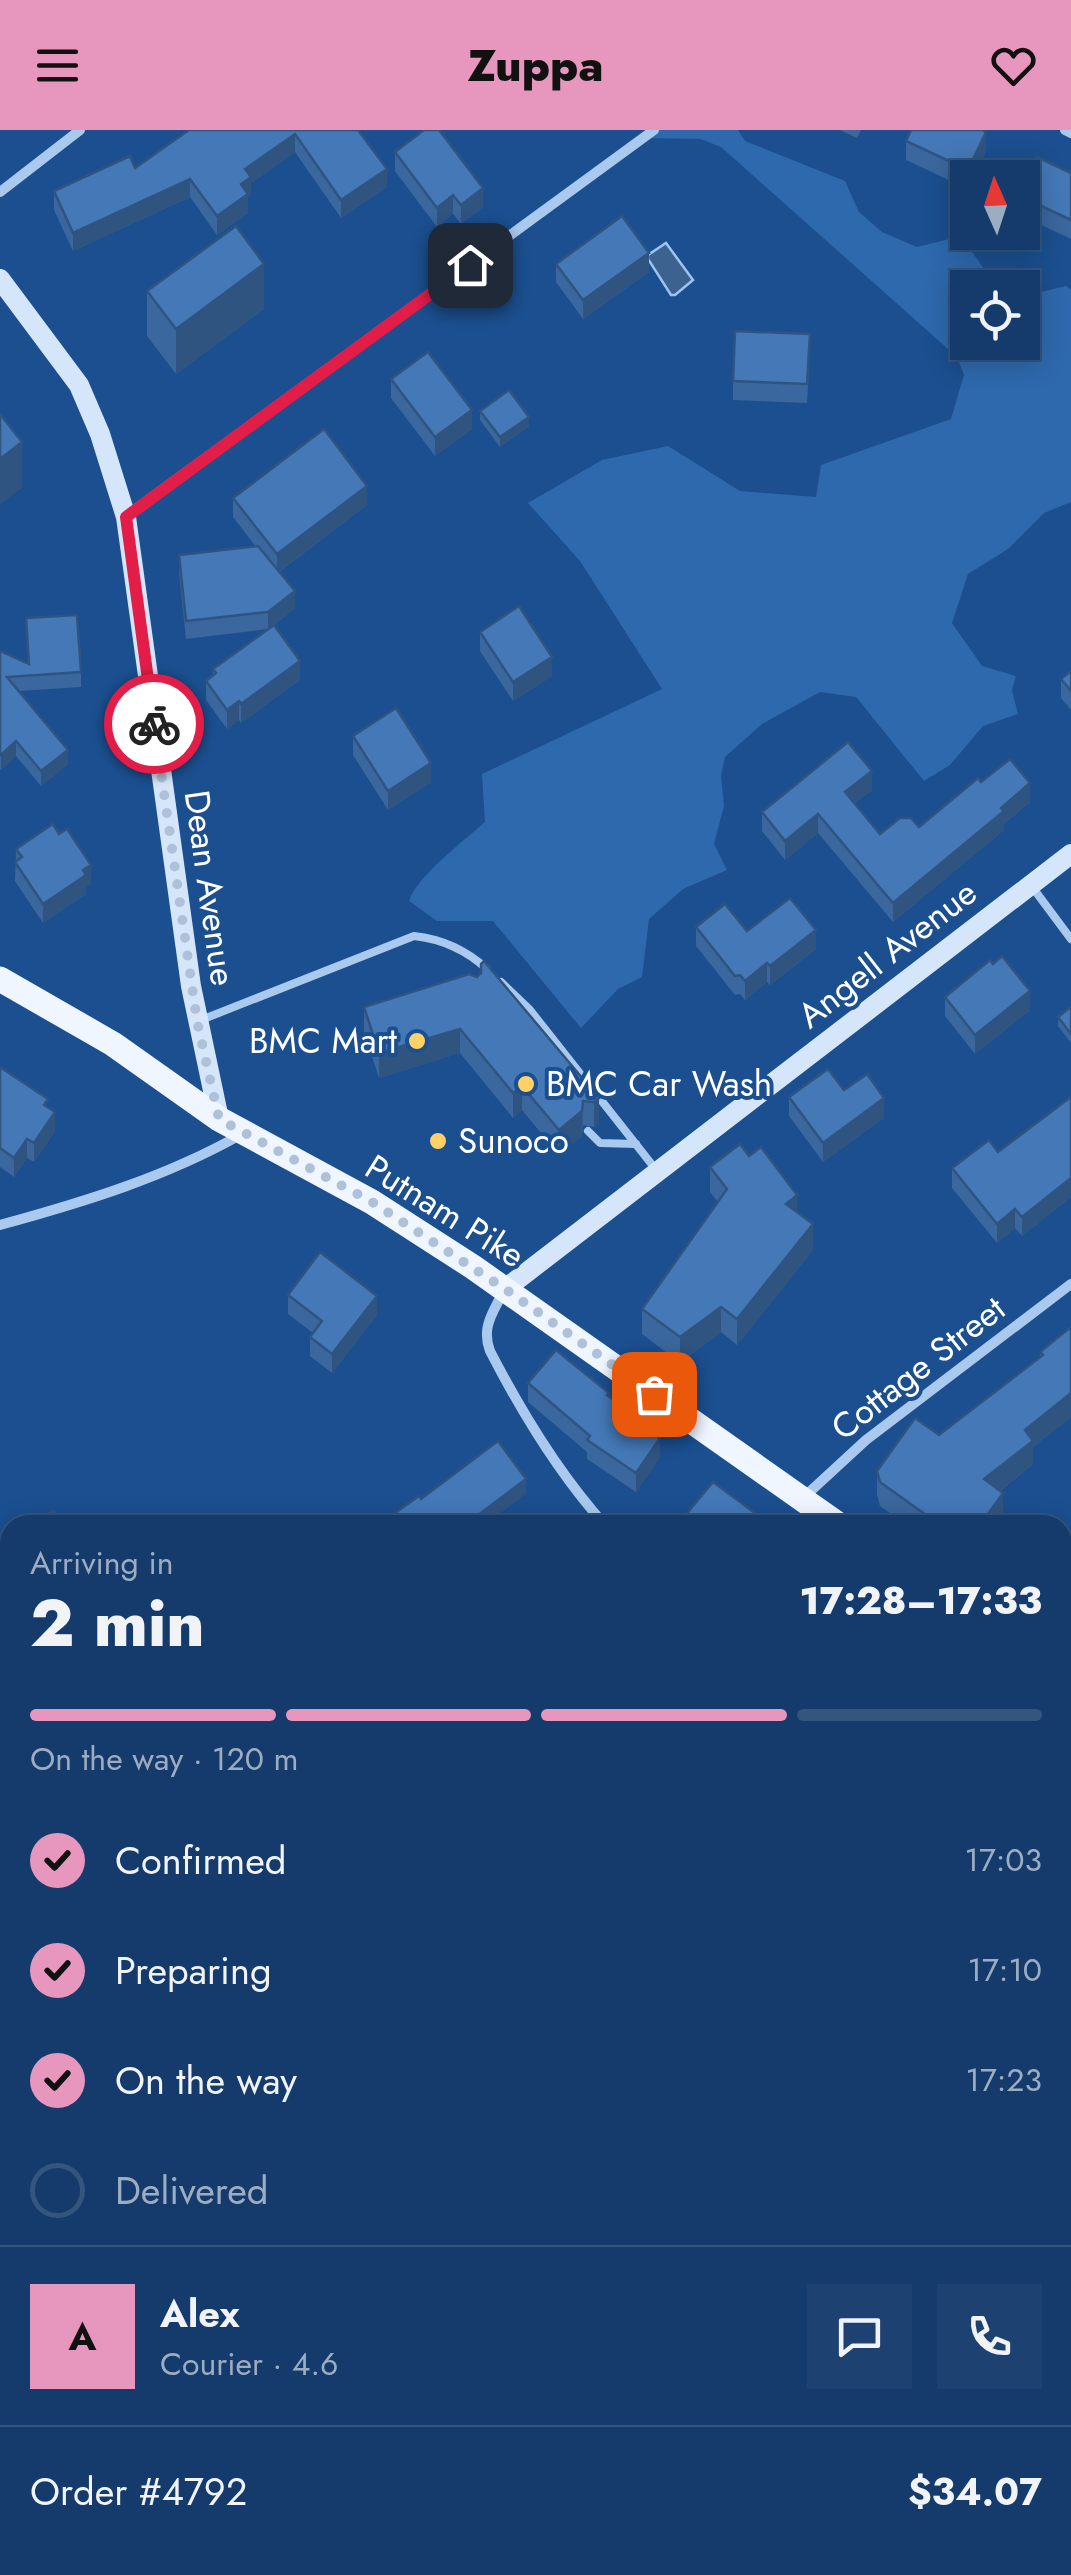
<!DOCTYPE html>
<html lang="en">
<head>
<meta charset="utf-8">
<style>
	body { margin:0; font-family:Jost,sans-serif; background:#1d4271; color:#f1f3f6; height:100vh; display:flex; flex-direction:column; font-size:38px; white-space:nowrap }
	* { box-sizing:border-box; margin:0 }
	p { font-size:32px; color:#9dadc1 }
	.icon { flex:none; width:55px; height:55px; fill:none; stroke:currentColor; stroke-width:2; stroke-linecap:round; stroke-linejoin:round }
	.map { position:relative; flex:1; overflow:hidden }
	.details { position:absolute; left:0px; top:1385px; width:1072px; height:1060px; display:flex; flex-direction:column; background:#143b6b; border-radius:30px 30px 0 0; box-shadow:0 5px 25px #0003,0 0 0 2px #33557e }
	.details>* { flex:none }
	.needle { width:65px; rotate:357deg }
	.fabs { position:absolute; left:950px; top:30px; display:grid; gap:20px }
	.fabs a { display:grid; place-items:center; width:90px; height:90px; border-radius:0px; background:#143b6b; box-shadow:0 5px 25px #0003,0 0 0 2px #33557e; font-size:50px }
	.pin { position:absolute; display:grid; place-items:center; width:85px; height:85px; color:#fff; margin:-42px; border-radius:20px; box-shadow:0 5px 15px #0006 }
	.courier { position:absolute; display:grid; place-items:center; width:100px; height:100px; margin:-50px; border:8px solid #e11d48; border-radius:50%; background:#fff; color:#222; box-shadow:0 2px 12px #0007 }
	.headline em { font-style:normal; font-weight:800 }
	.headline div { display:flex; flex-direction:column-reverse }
	.headline { display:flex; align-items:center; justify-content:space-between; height:170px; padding:0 30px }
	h1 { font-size:65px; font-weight:800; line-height:75px }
	.bar { display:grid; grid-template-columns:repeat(4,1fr); gap:15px 10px; align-content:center; height:120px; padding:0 30px }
	.bar i { height:12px; border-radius:8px; background:#33557e }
	.bar .on { background:#e797bd }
	.bar p { grid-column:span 4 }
	.line { display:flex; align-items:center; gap:25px; padding:0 30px; border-top:2px solid #33557e }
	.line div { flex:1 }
	.round { display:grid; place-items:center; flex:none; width:105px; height:105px; border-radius:0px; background:#1d4271 }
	ol { padding:0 30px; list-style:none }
	li { display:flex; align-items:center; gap:30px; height:110px }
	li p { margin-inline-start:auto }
	li .icon { padding:10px; border-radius:50%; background:#e797bd; color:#111; stroke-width:4 }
	li:last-child { color:#9dadc1 }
	li i { width:55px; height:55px; border:5px solid #33557e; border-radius:50% }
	header { display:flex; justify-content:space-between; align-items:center; height:130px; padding:0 30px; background:#e797bd; color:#111; font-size:45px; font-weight:800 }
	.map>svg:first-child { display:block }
</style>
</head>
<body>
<header><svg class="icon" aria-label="menu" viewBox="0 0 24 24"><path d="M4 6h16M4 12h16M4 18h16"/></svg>Zuppa<svg class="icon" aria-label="heart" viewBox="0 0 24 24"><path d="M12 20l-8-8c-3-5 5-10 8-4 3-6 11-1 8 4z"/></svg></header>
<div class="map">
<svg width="1071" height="2445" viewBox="0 0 1071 2445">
	<rect width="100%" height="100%" fill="#1b4f8f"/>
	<!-- green -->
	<g fill="#2e69ad">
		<path d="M656,0H738L745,11L845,51L859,82L882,102L917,117L961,106L989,146L1016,157L968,158V212H1022L1023,160L1032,164L1066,156L1071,160V372L1044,383L1008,419L968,444L952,493L982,536L1016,546L1012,560L1018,584L983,596L950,635L924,651L856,567L820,562L762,594L725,627L721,646L724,676L714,714L727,740L683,759L649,789L642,847L618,859L581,898L493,791H437L409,771C417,746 464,711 485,692L482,644L662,559L580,431L528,373L602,330L668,316L740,361L816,367L821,335L951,289L964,245L957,227L721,17L701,9L649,8Z"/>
		<path d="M10,1953V2063L0,2068V1957Z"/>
	</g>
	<!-- water -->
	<path fill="#3c6290" stroke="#9cc4f0" stroke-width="2.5" d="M666,113L693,150L675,165H671L648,129V125Z"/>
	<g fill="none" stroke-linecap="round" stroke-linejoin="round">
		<!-- lane -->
		<g stroke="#a9c9ee" stroke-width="8">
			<path d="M1033,758L1071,809"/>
			<path d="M501,852L530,880L657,1041"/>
			<path d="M201,890L414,806C442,809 466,820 487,839"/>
			<path d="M588,1001L600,1013L636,1014"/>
		</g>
		<!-- street -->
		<g stroke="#a9c9ee" stroke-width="10">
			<path d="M1065,0L1071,3"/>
			<path d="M0,62L80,0"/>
			<path d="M126,386L654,0"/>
			<path d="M0,1095C84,1072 166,1047 242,1004"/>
			<path d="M503,1162C493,1183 481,1197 490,1221C522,1283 558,1343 605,1395"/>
			<path d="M803,1368L866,1310L1071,1154"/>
			<path d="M1062,1757L1071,1764"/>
			<path d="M1062,2019L1071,2009"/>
			<path d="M1062,2299L1071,2307"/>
			<path d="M507,2435L518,2445"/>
			<path d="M266,2445L283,2435"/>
			<path d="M711,2445L720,2435"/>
		</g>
		<!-- secondary -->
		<g stroke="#d6e6fa" stroke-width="20">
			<path d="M0,149L79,255L100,304L126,387L191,856L219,989"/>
			<path d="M505,1159L1071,724"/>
		</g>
		<!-- primary -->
		<g stroke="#f0f6ff" stroke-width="25">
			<path d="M0,849L113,914L219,989L372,1072L473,1137L839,1395"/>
			<path d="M1062,1554L1071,1560"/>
		</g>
	</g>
	<!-- wall -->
	<g fill="#3a679d">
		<path d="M189,0H358L387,57L341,88L295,22L251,53V65L248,67V83L217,105L190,67L73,121L54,80V61L135,38Z"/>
		<path d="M840,0H861L857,8Z"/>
		<path d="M906,11L986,21L974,48H968V59L906,30Z"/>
		<path d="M395,22L483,77L461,94L453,84L437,97L395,41Z"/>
		<path d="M1071,43V109L1022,86V56Z"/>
		<path d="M556,134L649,142L583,189L556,152Z"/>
		<path d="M147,161L264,179L176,244L147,206Z"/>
		<path d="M810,223L807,273L733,270V251Z"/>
		<path d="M391,249L472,299L435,326L391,268Z"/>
		<path d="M480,281L529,296L500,317L480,290Z"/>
		<path d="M233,368L367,375L279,442L295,478L270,498L300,550L241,593L239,590L227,599L206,570V551L213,545V539L268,499L186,509L179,443V425L256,417L233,387Z"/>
		<path d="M26,488L81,542V557L19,561L68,634L41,656L16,626L1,640L0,639V521L28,533Z"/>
		<path d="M480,502L552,546L513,571L480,521Z"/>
		<path d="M1071,541V580L1061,568V549Z"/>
		<path d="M353,606L431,652L388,680L353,625Z"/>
		<path d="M981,652L1030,672L1004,694V700L893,792L818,703L785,730L762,701V682L872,660L854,674L880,704L919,697Z"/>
		<path d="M59,704L91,754L86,757V764L43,793L15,751L16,719Z"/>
		<path d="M696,797L747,801L816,819L770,855L767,852L745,870L740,864L735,865L696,816Z"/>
		<path d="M993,834L1030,880L975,924L945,886V867Z"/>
		<path d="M469,844L599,968V993L594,997L583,995L582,1006L559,1025L522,980L513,988L460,923L379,948L364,902V877Z"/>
		<path d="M1071,877V913L1058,896V887Z"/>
		<path d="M0,937L48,978L55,1001L34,1032L27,1028L14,1047L0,1037Z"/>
		<path d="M844,960L884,988L823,1032L789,986V967Z"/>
		<path d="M1071,967V1067L1022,1106L1015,1098L997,1113L952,1058V1038L998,1022Z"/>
		<path d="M749,1026L797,1083L813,1120L737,1215L721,1202L680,1233L642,1204V1179L718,1072L710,1062V1037Z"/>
		<path d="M288,1165L377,1185L332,1243L310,1226V1207L313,1203L288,1184Z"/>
		<path d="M1071,1197V1287L1033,1317V1334L1000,1361L1003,1386L996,1395H907L880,1376L877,1364V1341L939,1305L1040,1227V1222Z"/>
		<path d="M528,1253L609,1266L634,1290L660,1327L636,1362L587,1329V1322L528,1272Z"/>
		<path d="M1071,1667V1754L1062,1748V1678Z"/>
		<path d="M0,2113L10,2117V2187L0,2183Z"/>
		<path d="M10,2241V2276L2,2266V2247Z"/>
		<path d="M993,2435H1062L1071,2445H1003Z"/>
	</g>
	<!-- shaded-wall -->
	<g fill="#305480">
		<path d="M986,2V21L974,48H968V40Z"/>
		<path d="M295,4V22L251,53V65L248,67V83L217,105V86L241,54L245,39Z"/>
		<path d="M387,39V57L341,88V70Z"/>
		<path d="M190,49V67L73,121V103Z"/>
		<path d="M483,58V77L461,94V75Z"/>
		<path d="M453,65V84L437,97V78Z"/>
		<path d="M649,123V142L583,189V170Z"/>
		<path d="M264,134V179L176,244V199Z"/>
		<path d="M472,280V299L435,326V307Z"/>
		<path d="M529,287V296L500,317V307Z"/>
		<path d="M22,312V358L0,374V329Z"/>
		<path d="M367,356V375L277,443V424Z"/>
		<path d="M295,461V478L268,499V482Z"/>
		<path d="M552,527V546L513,571V552Z"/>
		<path d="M300,531V550L241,593V574Z"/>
		<path d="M239,571V590L227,599V580Z"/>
		<path d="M16,611V626L1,640V625Z"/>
		<path d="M68,620V634L41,656V641Z"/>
		<path d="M431,633V652L388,680V661Z"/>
		<path d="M872,641V660L845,681V662Z"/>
		<path d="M1030,653V672L1004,694V700L893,792V773Z"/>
		<path d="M818,684V703L785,730V711Z"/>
		<path d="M91,735V754L86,757V764L43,793V774Z"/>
		<path d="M816,800V819L770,855V836Z"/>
		<path d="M767,833V852L745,870V851Z"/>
		<path d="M1030,861V880L975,924V905Z"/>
		<path d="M460,899V923L379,948V923Z"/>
		<path d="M522,956V980L513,988V963Z"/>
		<path d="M599,968V993L594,997V972Z"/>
		<path d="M884,968V988L823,1032V1013Z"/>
		<path d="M583,971L582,1006L559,1025V1000Z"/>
		<path d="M55,982V1001L34,1032V1013Z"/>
		<path d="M27,1009V1028L14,1047V1028Z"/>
		<path d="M1071,1048V1067L1022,1106V1087Z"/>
		<path d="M797,1065V1091L786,1074Z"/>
		<path d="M1015,1079V1098L997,1113V1094Z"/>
		<path d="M813,1094V1120L737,1215V1189Z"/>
		<path d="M377,1166V1185L332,1243V1224Z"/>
		<path d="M721,1177V1202L680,1233V1207Z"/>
		<path d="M1071,1263V1287L1033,1317V1334L984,1373V1349L1025,1300Z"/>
		<path d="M660,1308V1327L636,1362V1343Z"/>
		<path d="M526,1349V1364L485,1395H465Z"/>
		<path d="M1003,1363V1386L996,1395H980Z"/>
		<path d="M1071,1873V1892L1062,1901V1883Z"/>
		<path d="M113,2435H145L128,2445H96Z"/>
	</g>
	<!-- building -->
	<g fill="#4478b7" stroke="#305480" stroke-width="2.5">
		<path d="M189,0H358L387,39L341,70L295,4L245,39L251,47L241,54L248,64L217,86L190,49L73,103L54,61L130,26L135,38Z"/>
		<path d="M424,0H439L483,58L461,75L453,65L437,78L395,22Z"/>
		<path d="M911,0H982L986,2L968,40L906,11Z"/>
		<path d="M1037,27L1071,43V90L1022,67V56Z"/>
		<path d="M622,86L649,123L583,170L556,134Z"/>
		<path d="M236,96L264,134L176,199L147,161Z"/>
		<path d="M735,201L810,204L807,254L733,251Z"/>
		<path d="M428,222L472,280L435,307L391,249Z"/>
		<path d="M509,260L529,287L500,307L480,281Z"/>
		<path d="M0,284L22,312L0,329Z"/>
		<path d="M324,299L367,356L277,424L233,368Z"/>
		<path d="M258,416L295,461L268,482L186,491L179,425Z"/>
		<path d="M519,476L552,527L513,552L480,502Z"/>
		<path d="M77,485L81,542L7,547L68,620L41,641L16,611L1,625L0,624V521L29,534L26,488Z"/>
		<path d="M274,495L300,531L241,574L239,571L227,580L206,551L216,543L213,539Z"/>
		<path d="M1071,541V561L1061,549Z"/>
		<path d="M396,578L431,633L388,661L353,606Z"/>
		<path d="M848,612L872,641L845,662L880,704L900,688H911L919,697L978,648L981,652L1010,629L1030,653L1001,678L1004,681L893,773L818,684L785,711L762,682Z"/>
		<path d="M53,694L59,704L67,699L91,735L83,740L86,745L43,774L15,732L22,727L16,719Z"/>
		<path d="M790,768L816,800L770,836L767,833L745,851L740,845L735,846L696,797L725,774L747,801Z"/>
		<path d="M1002,826L1030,861L975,905L945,867L990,830L993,834Z"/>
		<path d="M484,831L599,968L594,972L583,971L582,981L559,1000L522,956L513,963L460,899L379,923L364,877L469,844L477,847L481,843V834Z"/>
		<path d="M1071,877V904L1058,887Z"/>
		<path d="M0,937L48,969L44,975L55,982L34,1013L27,1009L14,1028L0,1018Z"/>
		<path d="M828,939L844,960L867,944L884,968L823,1013L789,967Z"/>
		<path d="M1071,967V1048L1022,1087L1015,1079L997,1094L952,1038L989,1010L998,1022Z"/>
		<path d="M740,1014L749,1026L761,1017L797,1065L786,1074L813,1094L737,1189L721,1177L680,1207L642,1179L727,1059L710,1037Z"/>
		<path d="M320,1122L377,1166L332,1224L310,1207L322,1191L288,1165Z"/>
		<path d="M1071,1197V1263L1025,1300L1033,1311L984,1349L1003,1363L980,1395H940L880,1352L877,1341L915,1288L939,1305L1043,1225L1040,1222Z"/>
		<path d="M556,1220L609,1263L607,1265L634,1284L631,1288L660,1308L636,1343L587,1310L590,1306L528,1253Z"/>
		<path d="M498,1311L526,1349L465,1395H393L388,1388L419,1366L421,1369Z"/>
		<path d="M713,1352L771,1395H680L678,1394Z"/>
		<path d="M54,1381L61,1395H22Z"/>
		<path d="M1071,1667V1735L1062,1730V1678Z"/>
		<path d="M1062,1767L1071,1775V1873L1062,1883Z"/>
		<path d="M0,2113L10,2117V2168L0,2164Z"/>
		<path d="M10,2241V2257L2,2247Z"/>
		<path d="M1062,2409L1071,2418V2445H1023L1013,2435H1062Z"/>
		<path d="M10,2420V2435H113L96,2445H0V2421L3,2425Z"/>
		<path d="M397,2439L401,2445H388Z"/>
	</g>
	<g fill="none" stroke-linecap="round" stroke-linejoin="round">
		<!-- done -->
		<path stroke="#afc1d8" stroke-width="10" stroke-dasharray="0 18" d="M154,594L197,891L219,989L372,1072L505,1159L654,1264"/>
		<!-- route -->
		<path stroke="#e11d48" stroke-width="12" d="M154,594L126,387L470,135"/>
	</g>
	<!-- markers -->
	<g fill="#ffd166" stroke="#1b4f8f" stroke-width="4">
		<circle cx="417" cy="911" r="10"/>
		<circle cx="526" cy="954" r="10"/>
		<circle cx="438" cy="1011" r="10"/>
	</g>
	<g text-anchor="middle" stroke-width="8" stroke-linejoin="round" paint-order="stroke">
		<!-- street labels -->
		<g font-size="35" fill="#fff" stroke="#1b4f8f">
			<text transform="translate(210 758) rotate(82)" y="12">Dean Avenue</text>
			<text transform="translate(887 824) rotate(-38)" y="12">Angell Avenue</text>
			<text transform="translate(445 1081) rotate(32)" y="12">Putnam Pike</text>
			<text transform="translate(918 1238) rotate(-38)" y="12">Cottage Street</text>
		</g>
		<!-- poi labels -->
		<g font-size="35" fill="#fff" stroke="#1b4f8f" text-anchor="start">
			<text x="397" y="923" text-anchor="end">BMC Mart</text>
			<text x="546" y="966">BMC Car Wash</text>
			<text x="458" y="1023">Sunoco</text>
		</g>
	</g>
</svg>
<div class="fabs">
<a><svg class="needle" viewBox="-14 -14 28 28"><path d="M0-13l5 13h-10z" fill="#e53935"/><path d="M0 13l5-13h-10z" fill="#9dadc1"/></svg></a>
<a><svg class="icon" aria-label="locate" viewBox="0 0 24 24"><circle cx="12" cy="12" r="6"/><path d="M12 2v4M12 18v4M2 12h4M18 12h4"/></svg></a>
</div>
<div class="pin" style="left:654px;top:1264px;background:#ea580c"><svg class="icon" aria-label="bag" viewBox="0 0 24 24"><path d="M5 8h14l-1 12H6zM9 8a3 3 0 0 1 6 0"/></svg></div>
<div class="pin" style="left:470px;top:135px;background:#1f2937"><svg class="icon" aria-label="home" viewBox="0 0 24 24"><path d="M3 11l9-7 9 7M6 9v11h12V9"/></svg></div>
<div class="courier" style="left:154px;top:594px"><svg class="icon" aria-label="bike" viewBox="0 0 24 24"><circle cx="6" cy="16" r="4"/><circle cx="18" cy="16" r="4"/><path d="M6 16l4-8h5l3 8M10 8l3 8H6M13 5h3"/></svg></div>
<section class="details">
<div class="headline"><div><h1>2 min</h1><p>Arriving in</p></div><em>17:28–17:33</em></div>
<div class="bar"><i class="on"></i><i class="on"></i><i class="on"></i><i></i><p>On the way · 120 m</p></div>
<ol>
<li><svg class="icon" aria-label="check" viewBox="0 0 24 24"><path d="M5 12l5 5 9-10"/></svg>Confirmed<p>17:03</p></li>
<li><svg class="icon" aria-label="check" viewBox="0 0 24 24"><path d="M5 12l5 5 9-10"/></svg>Preparing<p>17:10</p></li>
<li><svg class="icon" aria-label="check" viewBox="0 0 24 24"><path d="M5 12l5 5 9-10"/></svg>On the way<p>17:23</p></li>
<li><i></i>Delivered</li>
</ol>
<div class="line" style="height:180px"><b class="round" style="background:#e797bd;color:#111">A</b><div><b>Alex</b><p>Courier · 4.6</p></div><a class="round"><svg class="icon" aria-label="chat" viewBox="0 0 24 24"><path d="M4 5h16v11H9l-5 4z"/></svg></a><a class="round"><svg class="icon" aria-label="phone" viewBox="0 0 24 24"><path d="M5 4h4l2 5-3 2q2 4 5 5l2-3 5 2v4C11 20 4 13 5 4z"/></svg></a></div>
<div class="line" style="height:130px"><div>Order #4792</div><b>$34.07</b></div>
</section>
</div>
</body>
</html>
